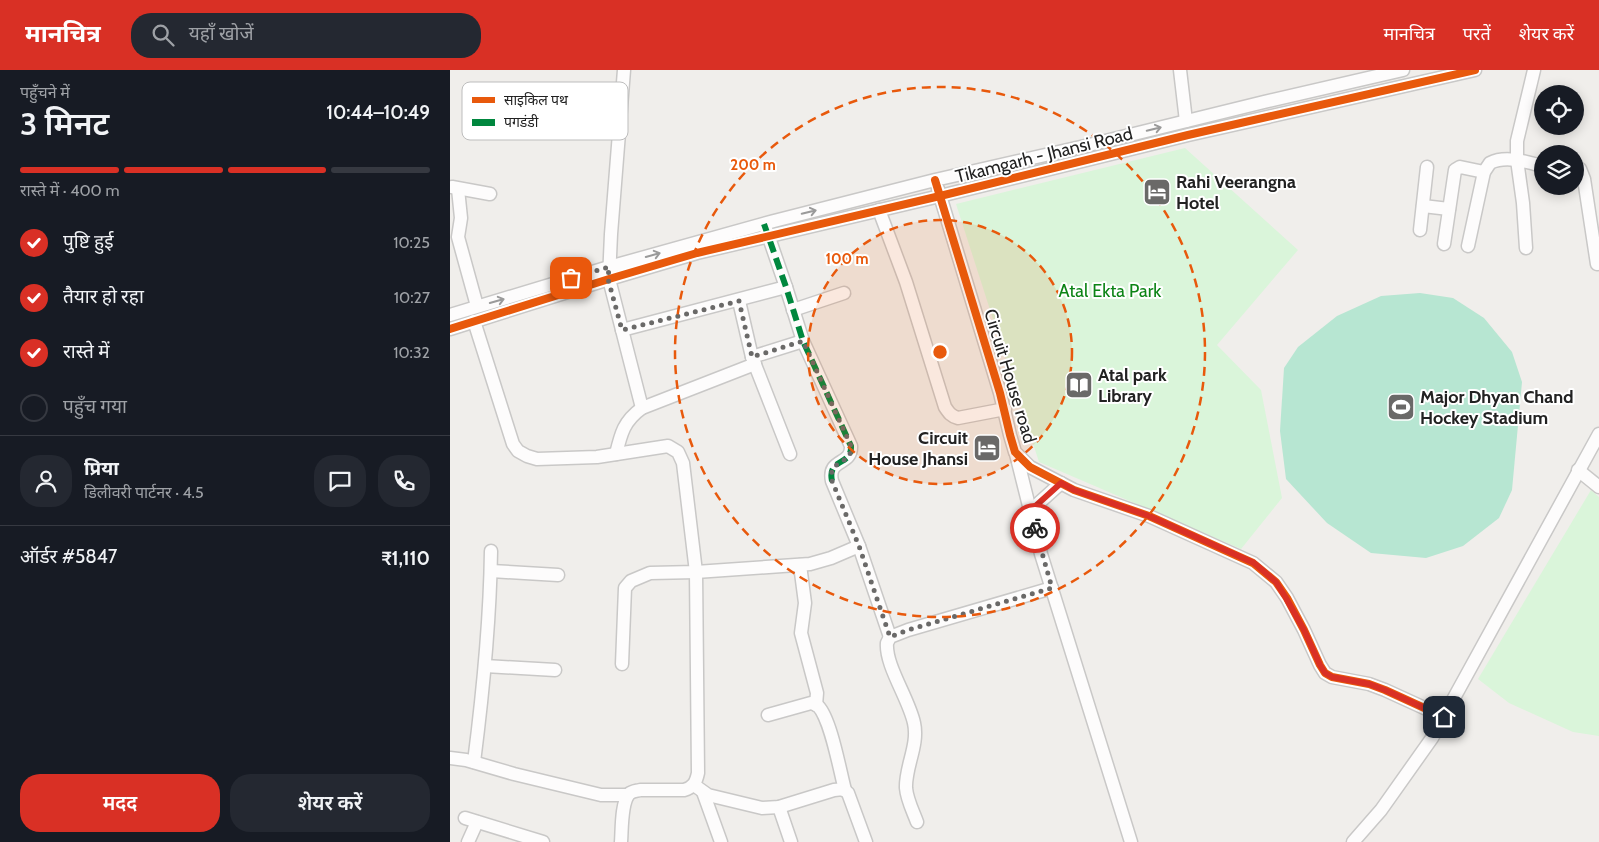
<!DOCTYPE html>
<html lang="hi">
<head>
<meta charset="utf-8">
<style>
	body { margin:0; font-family:Cabin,"Noto Sans Devanagari",sans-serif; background:#242831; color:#f1f3f6; height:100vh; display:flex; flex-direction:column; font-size:19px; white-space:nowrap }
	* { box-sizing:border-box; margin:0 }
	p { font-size:16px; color:#9ea1a6 }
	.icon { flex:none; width:28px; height:28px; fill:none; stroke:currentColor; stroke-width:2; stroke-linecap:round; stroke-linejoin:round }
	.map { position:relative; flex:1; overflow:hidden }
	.details { display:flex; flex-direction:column; background:#171b24; width:450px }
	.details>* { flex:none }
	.tools { position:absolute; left:1084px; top:15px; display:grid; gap:10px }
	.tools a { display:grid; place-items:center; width:50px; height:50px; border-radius:50%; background:#171b24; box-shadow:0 2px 12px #0003; font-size:25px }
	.pin { position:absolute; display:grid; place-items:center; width:42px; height:42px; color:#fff; margin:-21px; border-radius:10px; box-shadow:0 2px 8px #0006 }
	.courier { position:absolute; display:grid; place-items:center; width:50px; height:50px; margin:-25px; border:4px solid #d93025; border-radius:50%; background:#fff; color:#222; box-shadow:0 1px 6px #0007 }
	.headline em { font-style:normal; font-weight:600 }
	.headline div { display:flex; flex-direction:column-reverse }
	.headline { display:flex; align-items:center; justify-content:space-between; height:85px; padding:0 20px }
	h1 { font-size:32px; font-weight:600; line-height:38px }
	.bar { display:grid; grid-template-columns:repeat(4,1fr); gap:8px 5px; align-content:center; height:60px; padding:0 20px }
	.bar i { height:6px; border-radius:4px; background:#363941 }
	.bar .selected { background:#d93025 }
	.bar p { grid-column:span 4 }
	.line { display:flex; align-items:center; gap:12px; padding:0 20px; border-top:1px solid #363941 }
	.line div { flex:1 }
	.round { display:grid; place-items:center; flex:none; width:52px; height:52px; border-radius:20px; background:#242831 }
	ol { padding:0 20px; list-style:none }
	li { display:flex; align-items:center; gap:15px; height:55px }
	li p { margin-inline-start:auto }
	li .icon { padding:5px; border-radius:50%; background:#d93025; color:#fff; stroke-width:4 }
	li:last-child { color:#9ea1a6 }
	li i { width:28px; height:28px; border:2px solid #363941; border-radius:50% }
	.cta { display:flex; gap:10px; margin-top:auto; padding:10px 20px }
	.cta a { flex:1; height:58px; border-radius:20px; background:#d93025; color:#fff; font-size:20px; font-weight:600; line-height:58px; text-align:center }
	.cta a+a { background:#242831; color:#f1f3f6 }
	header { display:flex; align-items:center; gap:30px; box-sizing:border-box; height:70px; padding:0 25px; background:#d93025; color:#fff }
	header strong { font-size:24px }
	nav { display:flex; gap:28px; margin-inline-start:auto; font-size:18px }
	.search { width:350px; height:45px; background:#242831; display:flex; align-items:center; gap:12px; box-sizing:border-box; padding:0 18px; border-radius:20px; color:#9ea1a6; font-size:19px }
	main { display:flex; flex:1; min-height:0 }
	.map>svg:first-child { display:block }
</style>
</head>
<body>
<header>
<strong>मानचित्र</strong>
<div class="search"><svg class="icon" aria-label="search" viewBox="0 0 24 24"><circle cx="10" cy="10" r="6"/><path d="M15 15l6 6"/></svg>यहाँ खोजें</div>
<nav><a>मानचित्र</a><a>परतें</a><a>शेयर करें</a></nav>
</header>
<main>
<section class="details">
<div class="headline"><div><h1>3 मिनट</h1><p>पहुँचने में</p></div><em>10:44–10:49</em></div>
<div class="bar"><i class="selected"></i><i class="selected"></i><i class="selected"></i><i></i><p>रास्ते में · 400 m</p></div>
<ol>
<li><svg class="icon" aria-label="check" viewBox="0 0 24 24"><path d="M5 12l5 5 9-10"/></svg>पुष्टि हुई<p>10:25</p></li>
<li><svg class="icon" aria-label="check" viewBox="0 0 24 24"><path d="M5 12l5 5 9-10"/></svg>तैयार हो रहा<p>10:27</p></li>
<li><svg class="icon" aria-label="check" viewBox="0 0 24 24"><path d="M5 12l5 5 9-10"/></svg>रास्ते में<p>10:32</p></li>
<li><i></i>पहुँच गया</li>
</ol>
<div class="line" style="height:90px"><a class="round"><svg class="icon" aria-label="person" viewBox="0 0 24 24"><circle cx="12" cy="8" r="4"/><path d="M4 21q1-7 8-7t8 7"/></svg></a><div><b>प्रिया</b><p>डिलीवरी पार्टनर · 4.5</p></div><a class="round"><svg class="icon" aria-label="chat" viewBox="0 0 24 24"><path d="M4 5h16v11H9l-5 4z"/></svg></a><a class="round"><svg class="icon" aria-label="phone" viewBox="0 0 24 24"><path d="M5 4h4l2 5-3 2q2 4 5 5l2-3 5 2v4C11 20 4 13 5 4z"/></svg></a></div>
<div class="line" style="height:65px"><div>ऑर्डर #5847</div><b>₹1,110</b></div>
<div class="cta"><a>मदद</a><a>शेयर करें</a></div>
</section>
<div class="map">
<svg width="1149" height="772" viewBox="0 0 1149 772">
	<rect width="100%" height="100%" fill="#f0eeeb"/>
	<!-- park -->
	<g fill="#daf5da">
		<path d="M735,78L848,180L767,275L811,320L832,428L791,479L589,392L506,134Z"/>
		<path d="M1141,420L1149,427V666L1123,662L1059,633L1028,609Z"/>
	</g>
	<!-- pitch -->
	<path fill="#b7e6d2" d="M970,223L1003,228L1034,248L1062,282L1072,312L1062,420L1049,448L1013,476L976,488L921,483L877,453L836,409L830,361L834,298L848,277L887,246L931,226Z"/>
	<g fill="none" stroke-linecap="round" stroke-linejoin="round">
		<!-- minor casing -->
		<g stroke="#c9c8c7" stroke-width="15">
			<g id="minor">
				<path d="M174,0L161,164L159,209L192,338"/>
				<path d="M730,0L736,51"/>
				<path d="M1125,98L1130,99L1134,109L1147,194"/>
				<path d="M2,117L40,124"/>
				<path d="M8,119L11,148L8,167L27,236"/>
				<path d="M488,119L550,323L560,365L565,382L580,397L624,420L699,446L803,493L826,512L837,528L854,560L870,595L875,603L882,607L919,614L935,620L994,647"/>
				<path d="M973,136L999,139"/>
				<path d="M429,140L456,212L495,337C499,343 501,346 508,348L555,339"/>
				<path d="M316,159L336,217L353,271L401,376C402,396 377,388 382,411L409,476L440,567"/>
				<path d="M970,160L977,97"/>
				<path d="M994,174L1005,100L1010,97L1034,102"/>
				<path d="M1018,176L1034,102L1040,93C1056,85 1077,92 1092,96"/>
				<path d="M1076,178L1073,133L1067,90V71L1084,0"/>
				<path d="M289,231L302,287"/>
				<path d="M343,240L394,223"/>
				<path d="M0,245L159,197L324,151L485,110L635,76L814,32L953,0"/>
				<path d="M24,251L63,374L68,381L77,386L87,389L147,387L218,376L228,382L233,393L246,502L248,703C246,712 244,717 234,720H190C187,721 182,721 179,724C171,733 172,760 171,772"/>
				<path d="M0,259L159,209L247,183L490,126L738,65L1025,0"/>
				<path d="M172,260L336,217"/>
				<path d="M166,384C171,363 174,351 192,338L305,294"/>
				<path d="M340,384L302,287L353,271"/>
				<path d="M566,384L591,484L681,772"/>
				<path d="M1128,400L1149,417"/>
				<path d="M580,441L611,413"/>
				<path d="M350,495L355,533L351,563L367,623L366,635"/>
				<path d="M41,501L108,505"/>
				<path d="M172,594L175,518L181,511L200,503L246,502L360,494L381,488L409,476"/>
				<path d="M35,596L105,600"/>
				<path d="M318,645L361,633C364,634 365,634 368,636C381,649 390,702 395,720"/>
				<path d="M0,688L16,690L64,704L151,725H178"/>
				<path d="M24,692C33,622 40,552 41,481"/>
				<path d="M244,715L258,725L312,738L329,737L384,720C390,719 394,719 398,723L416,772"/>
				<path d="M253,722L271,772"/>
				<path d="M329,737L341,772"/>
				<path d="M15,748L93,772"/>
				<path d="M467,752C463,741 457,730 456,718C455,697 469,675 464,653C459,629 435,595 437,573L440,567L458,560L602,518"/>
				<path d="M18,772L27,752"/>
				<path d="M903,772L931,740L982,668L1149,364"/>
			</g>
		</g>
		<!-- minor -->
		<use href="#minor" stroke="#fdfcfc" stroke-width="12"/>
		<!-- quiet -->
		<path stroke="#00873e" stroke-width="6" stroke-dasharray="12 6" stroke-linecap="butt" d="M314,154L336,217L353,271L401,376C402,396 377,388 382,411"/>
		<!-- cycleway casing -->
		<g stroke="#fff" stroke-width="11">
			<g id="cycleway">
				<path d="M485,110L550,323L560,365L565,382L580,397L624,420L699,446L803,493L826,512L837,528L854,560L870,595L875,603L882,607L919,614L935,620L994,647"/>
				<path d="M0,259L159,209L247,183L490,126L738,65L1025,0"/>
			</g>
		</g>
		<!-- cycleway -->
		<use href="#cycleway" stroke="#e8590c" stroke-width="8"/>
	</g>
	<!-- one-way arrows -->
	<defs><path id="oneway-shaft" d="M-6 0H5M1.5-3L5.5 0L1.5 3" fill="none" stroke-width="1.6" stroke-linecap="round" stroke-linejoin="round" transform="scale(1.25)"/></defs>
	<g stroke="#9a9a9a">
		<use href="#oneway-shaft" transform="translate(704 59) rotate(-14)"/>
		<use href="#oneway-shaft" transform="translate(359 142) rotate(-14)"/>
		<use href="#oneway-shaft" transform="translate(203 185) rotate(-16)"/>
		<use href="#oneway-shaft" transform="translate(47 231) rotate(-16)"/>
	</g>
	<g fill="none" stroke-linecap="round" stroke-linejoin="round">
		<!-- done -->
		<path stroke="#6a6968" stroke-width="5" stroke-dasharray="0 9" d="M121,208L159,197L158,209L172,260L289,231L302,287L353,271L401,376C403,396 377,388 382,411L409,476L440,567L458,560L602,518L585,458"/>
		<!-- route -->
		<path stroke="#d93025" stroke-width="6" d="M585,458L580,441L611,413L624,420L699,446L804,493L826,512L836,528L854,560L870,595L875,603L882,607L919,614L935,620L994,647"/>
	</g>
	<!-- distance rings -->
	<circle cx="490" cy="282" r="132" fill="#e8590c" fill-opacity=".12"/>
	<g fill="none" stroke="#e8590c" stroke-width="2.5" stroke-dasharray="9 6">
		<circle cx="490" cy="282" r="132"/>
		<circle cx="490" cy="282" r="265"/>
	</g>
	<!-- icons -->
	<defs>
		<g id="hotel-square" transform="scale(1.4375)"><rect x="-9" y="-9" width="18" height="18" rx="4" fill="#6a6968" stroke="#fff"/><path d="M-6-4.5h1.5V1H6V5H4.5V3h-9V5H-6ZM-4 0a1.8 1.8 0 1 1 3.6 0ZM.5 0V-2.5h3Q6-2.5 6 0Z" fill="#fff"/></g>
		<g id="library-square" transform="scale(1.4375)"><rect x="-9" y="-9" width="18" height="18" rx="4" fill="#6a6968" stroke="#fff"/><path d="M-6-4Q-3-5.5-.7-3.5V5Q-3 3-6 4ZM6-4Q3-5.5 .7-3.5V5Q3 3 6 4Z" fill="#fff"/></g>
		<g id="stadium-square" transform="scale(1.4375)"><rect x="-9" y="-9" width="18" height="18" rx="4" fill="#6a6968" stroke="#fff"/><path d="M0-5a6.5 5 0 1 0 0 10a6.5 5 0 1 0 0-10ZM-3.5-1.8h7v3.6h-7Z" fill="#fff"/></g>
	</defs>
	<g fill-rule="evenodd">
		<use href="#hotel-square" x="707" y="122"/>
		<use href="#library-square" x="629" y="315"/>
		<use href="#stadium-square" x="951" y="337"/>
		<use href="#hotel-square" x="537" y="378"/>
	</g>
	<g text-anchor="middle" stroke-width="4" stroke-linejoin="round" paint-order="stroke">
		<!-- street labels -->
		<g font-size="18" fill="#222" stroke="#fff">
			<text transform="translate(594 85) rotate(-14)" y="6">Tikamgarh - Jhansi Road</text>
			<text transform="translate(560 306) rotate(73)" y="6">Circuit House road</text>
		</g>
		<!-- poi labels -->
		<g font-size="18" font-weight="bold" fill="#222" stroke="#fff" text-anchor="start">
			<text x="726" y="118">Rahi Veerangna<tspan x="726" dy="21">Hotel</tspan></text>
			<text x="648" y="311">Atal park<tspan x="648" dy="21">Library</tspan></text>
			<text x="970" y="333">Major Dhyan Chand<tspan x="970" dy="21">Hockey Stadium</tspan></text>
			<text x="518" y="374" text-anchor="end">Circuit<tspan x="518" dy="21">House Jhansi</tspan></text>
		</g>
		<!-- park labels -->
		<g font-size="18" fill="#0c8416" stroke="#fff">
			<text x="660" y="227">Atal Ekta Park</text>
		</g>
	</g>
	<!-- legend -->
	<rect x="12" y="12" width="166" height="58" rx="8" fill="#fff" stroke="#bdbdbd" stroke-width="1"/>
	<rect x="22" y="27" width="23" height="6" fill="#e8590c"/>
	<rect x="22" y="49" width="23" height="7" fill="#00873e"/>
	<g font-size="14" fill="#222">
		<text x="54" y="35">साइकिल पथ</text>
		<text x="54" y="57">पगडंडी</text>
	</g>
	<circle cx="490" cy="282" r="8" fill="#e8590c" stroke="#fff" stroke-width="2.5"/>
	<g font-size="15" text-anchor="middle" font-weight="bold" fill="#e8590c" stroke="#fff" stroke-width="4" stroke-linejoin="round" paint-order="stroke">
		<text x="303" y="100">200 m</text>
		<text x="397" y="194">100 m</text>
	</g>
</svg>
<div class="tools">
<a><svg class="icon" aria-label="locate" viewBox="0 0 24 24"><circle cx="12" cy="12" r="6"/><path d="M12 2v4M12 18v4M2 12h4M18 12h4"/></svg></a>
<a><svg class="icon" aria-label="layers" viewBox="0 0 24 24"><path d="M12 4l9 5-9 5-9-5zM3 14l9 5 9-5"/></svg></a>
</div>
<div class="pin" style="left:121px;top:208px;background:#ea580c"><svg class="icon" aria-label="bag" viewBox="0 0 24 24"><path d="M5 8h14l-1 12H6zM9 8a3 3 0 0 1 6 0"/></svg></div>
<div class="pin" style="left:994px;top:647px;background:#1f2937"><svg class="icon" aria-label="home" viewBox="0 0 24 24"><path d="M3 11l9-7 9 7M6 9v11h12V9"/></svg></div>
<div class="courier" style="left:585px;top:458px"><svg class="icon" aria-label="bike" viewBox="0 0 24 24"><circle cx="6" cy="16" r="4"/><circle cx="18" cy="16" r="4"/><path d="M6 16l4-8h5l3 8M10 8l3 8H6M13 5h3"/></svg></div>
</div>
</main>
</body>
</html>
